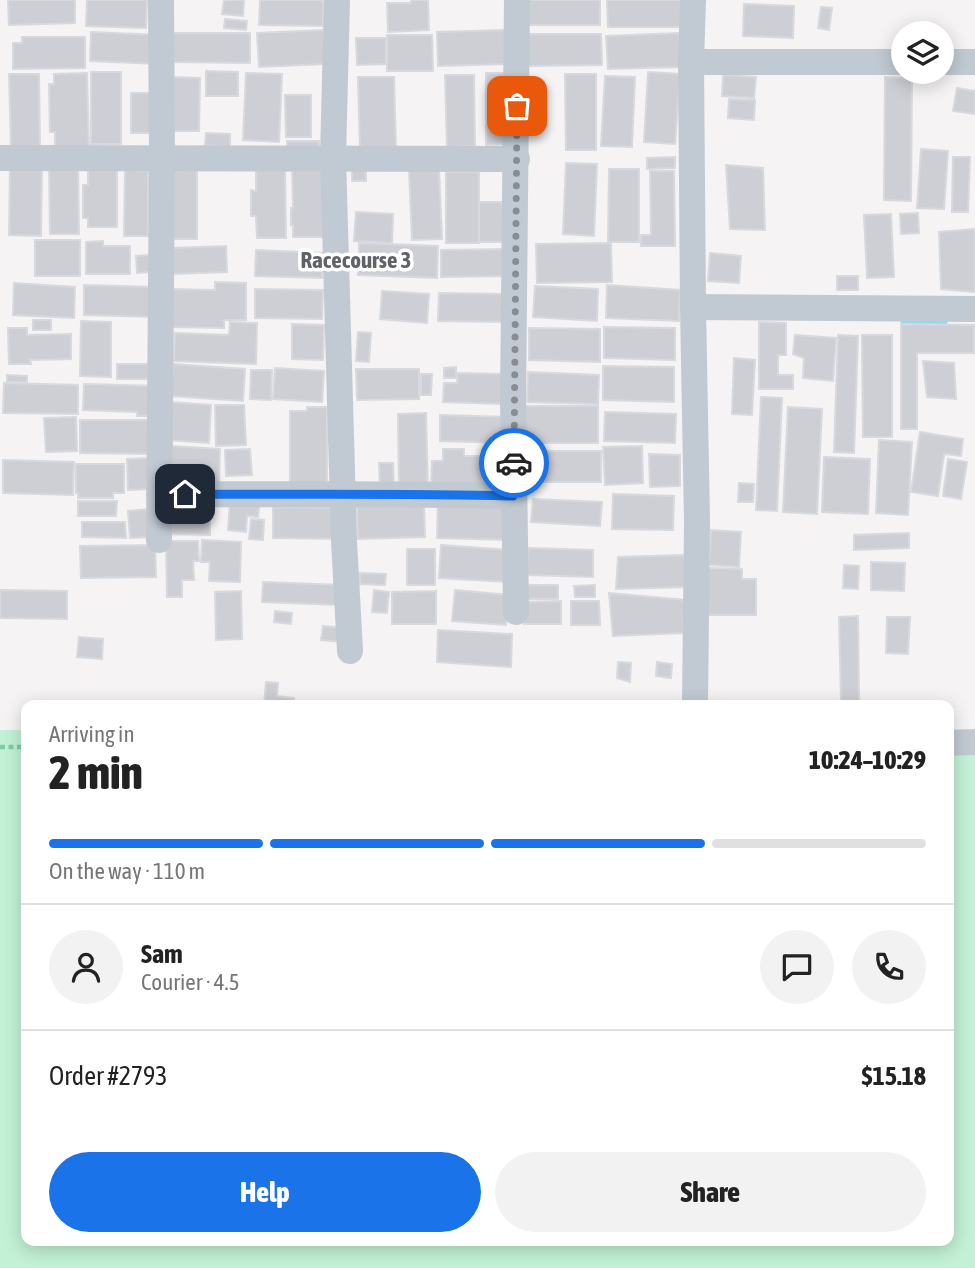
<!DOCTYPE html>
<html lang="en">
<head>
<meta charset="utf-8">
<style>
	body { margin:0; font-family:"Asap Condensed",sans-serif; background:#f2f2f2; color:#222; height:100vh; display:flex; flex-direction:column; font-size:26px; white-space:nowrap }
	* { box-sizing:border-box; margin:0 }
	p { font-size:23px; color:#767676 }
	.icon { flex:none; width:38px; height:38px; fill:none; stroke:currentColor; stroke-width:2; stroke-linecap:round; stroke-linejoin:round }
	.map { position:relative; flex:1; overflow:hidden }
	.details { position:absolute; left:21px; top:700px; width:933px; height:546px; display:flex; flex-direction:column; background:#fff; border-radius:14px; box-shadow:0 4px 18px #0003 }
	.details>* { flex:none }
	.controls { position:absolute; left:891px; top:21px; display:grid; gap:14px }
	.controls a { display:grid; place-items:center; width:63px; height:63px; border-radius:50%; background:#fff; box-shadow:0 4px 18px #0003; font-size:35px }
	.pin { position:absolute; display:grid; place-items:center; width:60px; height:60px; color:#fff; margin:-30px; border-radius:14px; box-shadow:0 4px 10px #0006 }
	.courier { position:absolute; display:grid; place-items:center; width:70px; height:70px; margin:-35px; border:5px solid #1a73e8; border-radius:50%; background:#fff; color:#222; box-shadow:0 2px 9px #0007 }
	.summary em { font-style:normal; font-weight:800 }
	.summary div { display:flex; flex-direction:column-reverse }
	.summary { display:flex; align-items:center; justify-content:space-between; height:119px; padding:0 28px }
	h1 { font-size:46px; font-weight:800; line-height:52px }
	.bar { display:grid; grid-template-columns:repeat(4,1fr); gap:10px 7px; align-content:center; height:84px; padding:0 28px }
	.bar i { height:9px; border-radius:5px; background:#e0e0e0 }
	.bar .active { background:#1a73e8 }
	.bar p { grid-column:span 4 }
	.line { display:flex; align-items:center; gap:18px; padding:0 28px; border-top:2px solid #e0e0e0 }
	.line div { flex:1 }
	.round { display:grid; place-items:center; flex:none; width:74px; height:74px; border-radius:37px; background:#f2f2f2 }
	.primary-button { display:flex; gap:14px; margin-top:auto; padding:14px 28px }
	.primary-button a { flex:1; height:80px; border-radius:42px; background:#1a73e8; color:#fff; font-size:28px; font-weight:800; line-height:80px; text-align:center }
	.primary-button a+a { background:#f2f2f2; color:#222 }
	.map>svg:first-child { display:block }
</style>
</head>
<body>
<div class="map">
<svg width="975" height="1268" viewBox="0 0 975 1268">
	<rect width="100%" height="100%" fill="#f5f3f3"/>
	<!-- green -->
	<path fill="#c3f1d5" d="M0,730H26V1241H948L949,739H975V1268H0Z"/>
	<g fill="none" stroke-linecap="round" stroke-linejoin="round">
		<!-- stream -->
		<path stroke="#90daee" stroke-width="7" d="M904,321L944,322"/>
	</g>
	<!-- building -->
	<g fill="#cdcfd5" stroke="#d7d9de" stroke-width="2">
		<path d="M8,0H75V23L9,25Z"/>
		<path d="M87,0H147L146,28L86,26Z"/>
		<path d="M224,0H244L243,16L222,14Z"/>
		<path d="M260,0H323V26L259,25Z"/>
		<path d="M411,0H428L429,30L388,32L387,3H411Z"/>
		<rect x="527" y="0" width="73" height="25"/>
		<path d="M607,0H681V27H608Z"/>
		<path d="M744,4L794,6L793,38L743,36Z"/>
		<path d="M821,7L832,8L829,30L818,28Z"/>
		<path d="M225,19L247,21L246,30L224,28Z"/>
		<path d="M324,30L325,64L259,67L257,33Z"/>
		<path d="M506,30L508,64L438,66L437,32Z"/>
		<path d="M91,32L158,35L157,64L90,61Z"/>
		<path d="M172,33H250V63L172,62Z"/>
		<path d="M679,33L681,67L608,69L606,36Z"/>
		<path d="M528,34H601L602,65L528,66Z"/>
		<path d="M387,35H432L433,71H387Z"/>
		<path d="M22,37H85V68L13,69V43H22Z"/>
		<path d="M356,38H386V64L357,65Z"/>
		<path d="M206,71L238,72V96H206Z"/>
		<rect x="91" y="72" width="30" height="72"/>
		<path d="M648,72L680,74L675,144L644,142Z"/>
		<path d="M87,73L89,149H55V132H50L49,84H54V74Z"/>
		<path d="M246,73L282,74L279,142L243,140Z"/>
		<path d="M486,73H505L506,144L486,145Z"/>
		<path d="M9,74H39L40,149L11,150Z"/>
		<path d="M565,74H596V150H566Z"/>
		<path d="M445,75H474L475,146L447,147Z"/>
		<path d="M723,75L756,77L754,98L722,96Z"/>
		<path d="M605,76L635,77L632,147L601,146Z"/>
		<path d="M172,77L200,78L199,131H172Z"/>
		<path d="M358,77H394L396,149L360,150Z"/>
		<path d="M885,77L912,78L911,201L884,200Z"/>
		<path d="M957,88L975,91V114L953,111Z"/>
		<path d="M131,93H158L159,133H131Z"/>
		<path d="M285,95H311V137H286Z"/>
		<path d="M729,99L755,100L754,120L728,118Z"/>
		<path d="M206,133L230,134V147L205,145Z"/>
		<rect x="287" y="141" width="32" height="15"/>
		<path d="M921,149L948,151L944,209L917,208Z"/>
		<path d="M675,157V168L647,169V158Z"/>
		<path d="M953,157H970L968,212H952Z"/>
		<path d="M49,161H78L79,234H50Z"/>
		<path d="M324,163L325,237H293V225H291V208H293L292,164Z"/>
		<path d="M566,163L597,164L594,236L563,234Z"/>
		<path d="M10,165H42L41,236L9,235Z"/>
		<path d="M726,165L763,168L765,230L730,229Z"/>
		<rect x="352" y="167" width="14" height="14"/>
		<path d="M170,168L197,169V239H169Z"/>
		<path d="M256,169H285L286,238H257L256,216H251V190L256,191Z"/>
		<path d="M439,169L442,239L412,240L409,170Z"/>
		<path d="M609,169H639V242H608Z"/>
		<path d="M88,170H117V227H88V218H83V185H88Z"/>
		<path d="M125,170L148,171V236H124Z"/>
		<path d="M650,171H674L675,246H641V235H651Z"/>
		<rect x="446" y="172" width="33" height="71"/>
		<path d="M479,202H502L506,242H479Z"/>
		<path d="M356,212L393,214L392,243L354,241Z"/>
		<path d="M918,213L919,233L901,234L900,214Z"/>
		<path d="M891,214L894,277L867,278L864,215Z"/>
		<path d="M975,229V292L941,289L939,232Z"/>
		<rect x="35" y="240" width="45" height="36"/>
		<path d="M103,241V246H130V274H86V242Z"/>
		<path d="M359,243L438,246L437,278L358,275Z"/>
		<path d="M611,243L612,282L537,283L536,244Z"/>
		<path d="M226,246L227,272L173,274L172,248Z"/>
		<path d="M508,249L509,276L441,277V250Z"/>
		<path d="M256,250L323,253L322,278L255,276Z"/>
		<path d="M710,253L741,256L739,283L708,281Z"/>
		<path d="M149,255L150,272L137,273L136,256Z"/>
		<rect x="837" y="276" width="21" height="14"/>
		<path d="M215,282L246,283V320H224V328L171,327V289L215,290Z"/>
		<path d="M14,283L75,287L74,318L13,315Z"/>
		<path d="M84,285L154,287V317L84,315Z"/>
		<path d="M607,285L680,290L679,321L606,318Z"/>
		<path d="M535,286L598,289L597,321L533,317Z"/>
		<path d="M255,289L323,290L322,319L255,318Z"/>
		<path d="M382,291L429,294L427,323L380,319Z"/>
		<path d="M439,293L505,294V322L438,321Z"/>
		<rect x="33" y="320" width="18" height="10"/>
		<path d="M81,321L111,322V377L80,376Z"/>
		<path d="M230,322L257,323L256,364L174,361L175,333L229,335Z"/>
		<path d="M759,322L786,323V355H778V375H793V389H759Z"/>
		<path d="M292,324L324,325L323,360L292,359Z"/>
		<path d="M901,324L974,325V353H917V429H901Z"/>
		<path d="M604,327L675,328V360L604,358Z"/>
		<path d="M8,328H27V335L71,334V359L30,360L31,364H9Z"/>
		<path d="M529,328L600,329V362L529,360Z"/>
		<path d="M358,332L371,333L369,362L356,361Z"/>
		<path d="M795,335L836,338L833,381L803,378L804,358L793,354Z"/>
		<path d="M838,335L858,336L854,453L834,452Z"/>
		<path d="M862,335H892V437H863Z"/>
		<path d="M734,358L755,360L752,415L732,414Z"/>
		<path d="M923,361L954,363L956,399L927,397Z"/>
		<rect x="117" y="364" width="33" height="15"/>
		<path d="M173,364L245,369L243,401L171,396Z"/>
		<path d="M603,366L674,367V402L603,400Z"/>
		<path d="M456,367V378H444V368Z"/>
		<path d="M275,368L324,371L322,402L273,399Z"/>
		<path d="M356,369H419V399L357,400Z"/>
		<path d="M251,370H272L271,400L250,399Z"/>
		<path d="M528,372L599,375L598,404L527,402Z"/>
		<path d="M458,373L505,374L503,404L443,402L444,383H457Z"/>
		<path d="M421,374H432L431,395H421Z"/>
		<path d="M7,375L27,376V382H7Z"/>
		<path d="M4,383L78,385V414L3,413Z"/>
		<path d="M84,384L158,386L157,416H137V412L83,410Z"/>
		<path d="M761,397L782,398L777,511L756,510Z"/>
		<path d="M170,402L211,405L209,443L167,440Z"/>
		<path d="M215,405H244L246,445L216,446Z"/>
		<rect x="524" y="406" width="74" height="37"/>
		<path d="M307,407H327V489H290V411H307Z"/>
		<path d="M788,407L822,409L817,514L783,512Z"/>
		<path d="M605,412L676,414L675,443L604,441Z"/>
		<path d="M426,413L428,489H399L398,414Z"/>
		<path d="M440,415L509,417L508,443L440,441Z"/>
		<path d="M76,417L77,451L46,452L44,418Z"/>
		<path d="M80,420H150V454L80,453Z"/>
		<path d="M920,432L963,439L961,456L944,454L938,496L911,492Z"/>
		<path d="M879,440L912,442L908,515L876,513Z"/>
		<path d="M170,446L220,449L219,483L168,481Z"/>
		<path d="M642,446L643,483L605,485L603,447Z"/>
		<path d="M250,449L252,475L226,476L225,450Z"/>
		<path d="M443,449H464V456H484L483,488L431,486L432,461H443Z"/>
		<rect x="528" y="451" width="73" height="31"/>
		<path d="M649,454L680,455V486L650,487Z"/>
		<path d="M824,457L870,459L868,514L822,512Z"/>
		<path d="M152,458L153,489L128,490L127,459Z"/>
		<path d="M948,459L967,462L961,499L943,496Z"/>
		<path d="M3,460L74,462L73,495L3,493Z"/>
		<path d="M379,463H393L394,490L380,491Z"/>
		<path d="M76,464H124V493H113V498H78V493H76Z"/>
		<path d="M739,483L754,484L753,502H738Z"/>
		<path d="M613,494L674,496L673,530L612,529Z"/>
		<path d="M166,498H210V535L165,534Z"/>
		<path d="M230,499L260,501L258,517L247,516L246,532L228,530Z"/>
		<path d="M533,499L602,502L600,526L531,522Z"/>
		<path d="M438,500L511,507V540L437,538Z"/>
		<path d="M78,501H117L116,516H78Z"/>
		<path d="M424,505L425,537L358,539L357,506Z"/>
		<path d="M273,507L340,508V539L273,538Z"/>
		<path d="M150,509L151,537L130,538L128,511Z"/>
		<path d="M251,519L264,520L263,540L249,539Z"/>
		<path d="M82,522H125L126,538L82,537Z"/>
		<path d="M711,530L741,532L739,567L709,565Z"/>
		<path d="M909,533V548L854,550V535Z"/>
		<path d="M202,540L241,542L240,582L209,581L210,562H201Z"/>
		<path d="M166,541H198L199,561H193L194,580H182V597H167Z"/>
		<path d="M155,545L156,577L81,578L80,546Z"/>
		<path d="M441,545L510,550L508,582L439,578Z"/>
		<path d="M528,548L593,550V577L527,575Z"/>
		<rect x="407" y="549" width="28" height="36"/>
		<path d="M684,555L687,587L616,589L618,557Z"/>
		<path d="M871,562L905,563L904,591L871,590Z"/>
		<path d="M844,565L859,566L858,589L843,588Z"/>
		<path d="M707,568L742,569V579H756V615H707Z"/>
		<path d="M360,573L386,574L385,585L360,584Z"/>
		<path d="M263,582L341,585L340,605L262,602Z"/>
		<rect x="526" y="585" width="32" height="14"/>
		<path d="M595,585V597H575L574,586Z"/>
		<path d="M0,590L67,591V619L0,618Z"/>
		<path d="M374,590L389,592L387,613L372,612Z"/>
		<path d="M455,590L509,595L506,625L452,621Z"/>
		<path d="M241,591L242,639L216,640L215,592Z"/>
		<path d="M436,591V624H392V592Z"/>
		<path d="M609,593L685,600L683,633L613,636Z"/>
		<path d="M561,601V624H524V602Z"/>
		<path d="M571,601H599L600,625H571Z"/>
		<path d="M275,611L292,613L291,624L274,622Z"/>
		<path d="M858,616L859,701H841L839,617Z"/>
		<path d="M887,617H910L908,654L886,653Z"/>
		<path d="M323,626L345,628L344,642L321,640Z"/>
		<path d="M438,630L512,634L511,667L437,662Z"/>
		<path d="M79,637L103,639L102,659L77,657Z"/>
		<path d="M618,662L631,663L630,682L617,678Z"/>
		<path d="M657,662L672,664L671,678L656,676Z"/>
		<path d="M266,682L278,683L277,696L294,698L293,705H264Z"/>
	</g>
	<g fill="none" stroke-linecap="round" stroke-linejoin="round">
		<!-- path -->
		<path stroke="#7ad0a6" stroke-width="4.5" stroke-dasharray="5 3.5" stroke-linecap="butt" d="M0,747H26"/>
		<!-- minor -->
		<g stroke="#c1cad2" stroke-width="26">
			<path d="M337,0L333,157L344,541L350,651"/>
			<path d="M693,0L691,62H903"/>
			<path d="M691,62L693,307L697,522L695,703"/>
			<path d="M942,62H975"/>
			<path d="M0,158L517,159"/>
			<path d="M693,307L975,309"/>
			<path d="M159,494C277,495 395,493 513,496"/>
			<path d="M159,540L162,159L161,0"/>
			<path d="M516,612L513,400L517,0"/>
			<path d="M948,743L975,742"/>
		</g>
	</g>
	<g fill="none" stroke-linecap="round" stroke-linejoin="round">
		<!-- done -->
		<path stroke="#868d94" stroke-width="7" stroke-dasharray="0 12.6" d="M514,463L517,106"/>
		<!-- route -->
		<path stroke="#1a73e8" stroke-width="9" d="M185,494C295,495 404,493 513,496L514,463"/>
	</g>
	<g text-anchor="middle" stroke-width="7" stroke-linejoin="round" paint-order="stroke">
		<!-- quarter labels -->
		<g font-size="23" font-weight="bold" fill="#5f6368" stroke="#fff">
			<text x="356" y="268">Racecourse 3</text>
		</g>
	</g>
</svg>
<div class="controls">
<a><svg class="icon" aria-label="layers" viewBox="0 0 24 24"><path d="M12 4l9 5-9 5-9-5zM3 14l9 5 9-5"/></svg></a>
</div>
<div class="pin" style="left:517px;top:106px;background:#ea580c"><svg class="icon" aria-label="bag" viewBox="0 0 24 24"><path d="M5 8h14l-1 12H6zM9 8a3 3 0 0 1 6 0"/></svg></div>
<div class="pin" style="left:185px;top:494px;background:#1f2937"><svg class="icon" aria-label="home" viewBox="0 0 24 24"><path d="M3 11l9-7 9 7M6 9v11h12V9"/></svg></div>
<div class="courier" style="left:514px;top:463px"><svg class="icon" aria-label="car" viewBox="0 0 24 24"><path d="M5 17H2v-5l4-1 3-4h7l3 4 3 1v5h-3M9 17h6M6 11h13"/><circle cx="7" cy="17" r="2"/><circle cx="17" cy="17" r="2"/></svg></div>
<section class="details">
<div class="summary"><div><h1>2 min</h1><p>Arriving in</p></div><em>10:24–10:29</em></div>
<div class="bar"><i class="active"></i><i class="active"></i><i class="active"></i><i></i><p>On the way · 110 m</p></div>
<div class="line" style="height:126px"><a class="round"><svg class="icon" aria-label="person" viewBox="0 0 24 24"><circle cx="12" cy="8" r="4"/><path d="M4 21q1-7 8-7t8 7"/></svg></a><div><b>Sam</b><p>Courier · 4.5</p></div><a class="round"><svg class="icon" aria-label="chat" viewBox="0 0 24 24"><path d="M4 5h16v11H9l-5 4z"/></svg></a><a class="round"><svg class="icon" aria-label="phone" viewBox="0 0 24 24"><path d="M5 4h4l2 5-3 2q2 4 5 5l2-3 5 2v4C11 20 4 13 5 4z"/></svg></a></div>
<div class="line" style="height:91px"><div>Order #2793</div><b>$15.18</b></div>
<div class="primary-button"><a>Help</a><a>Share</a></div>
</section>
</div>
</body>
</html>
